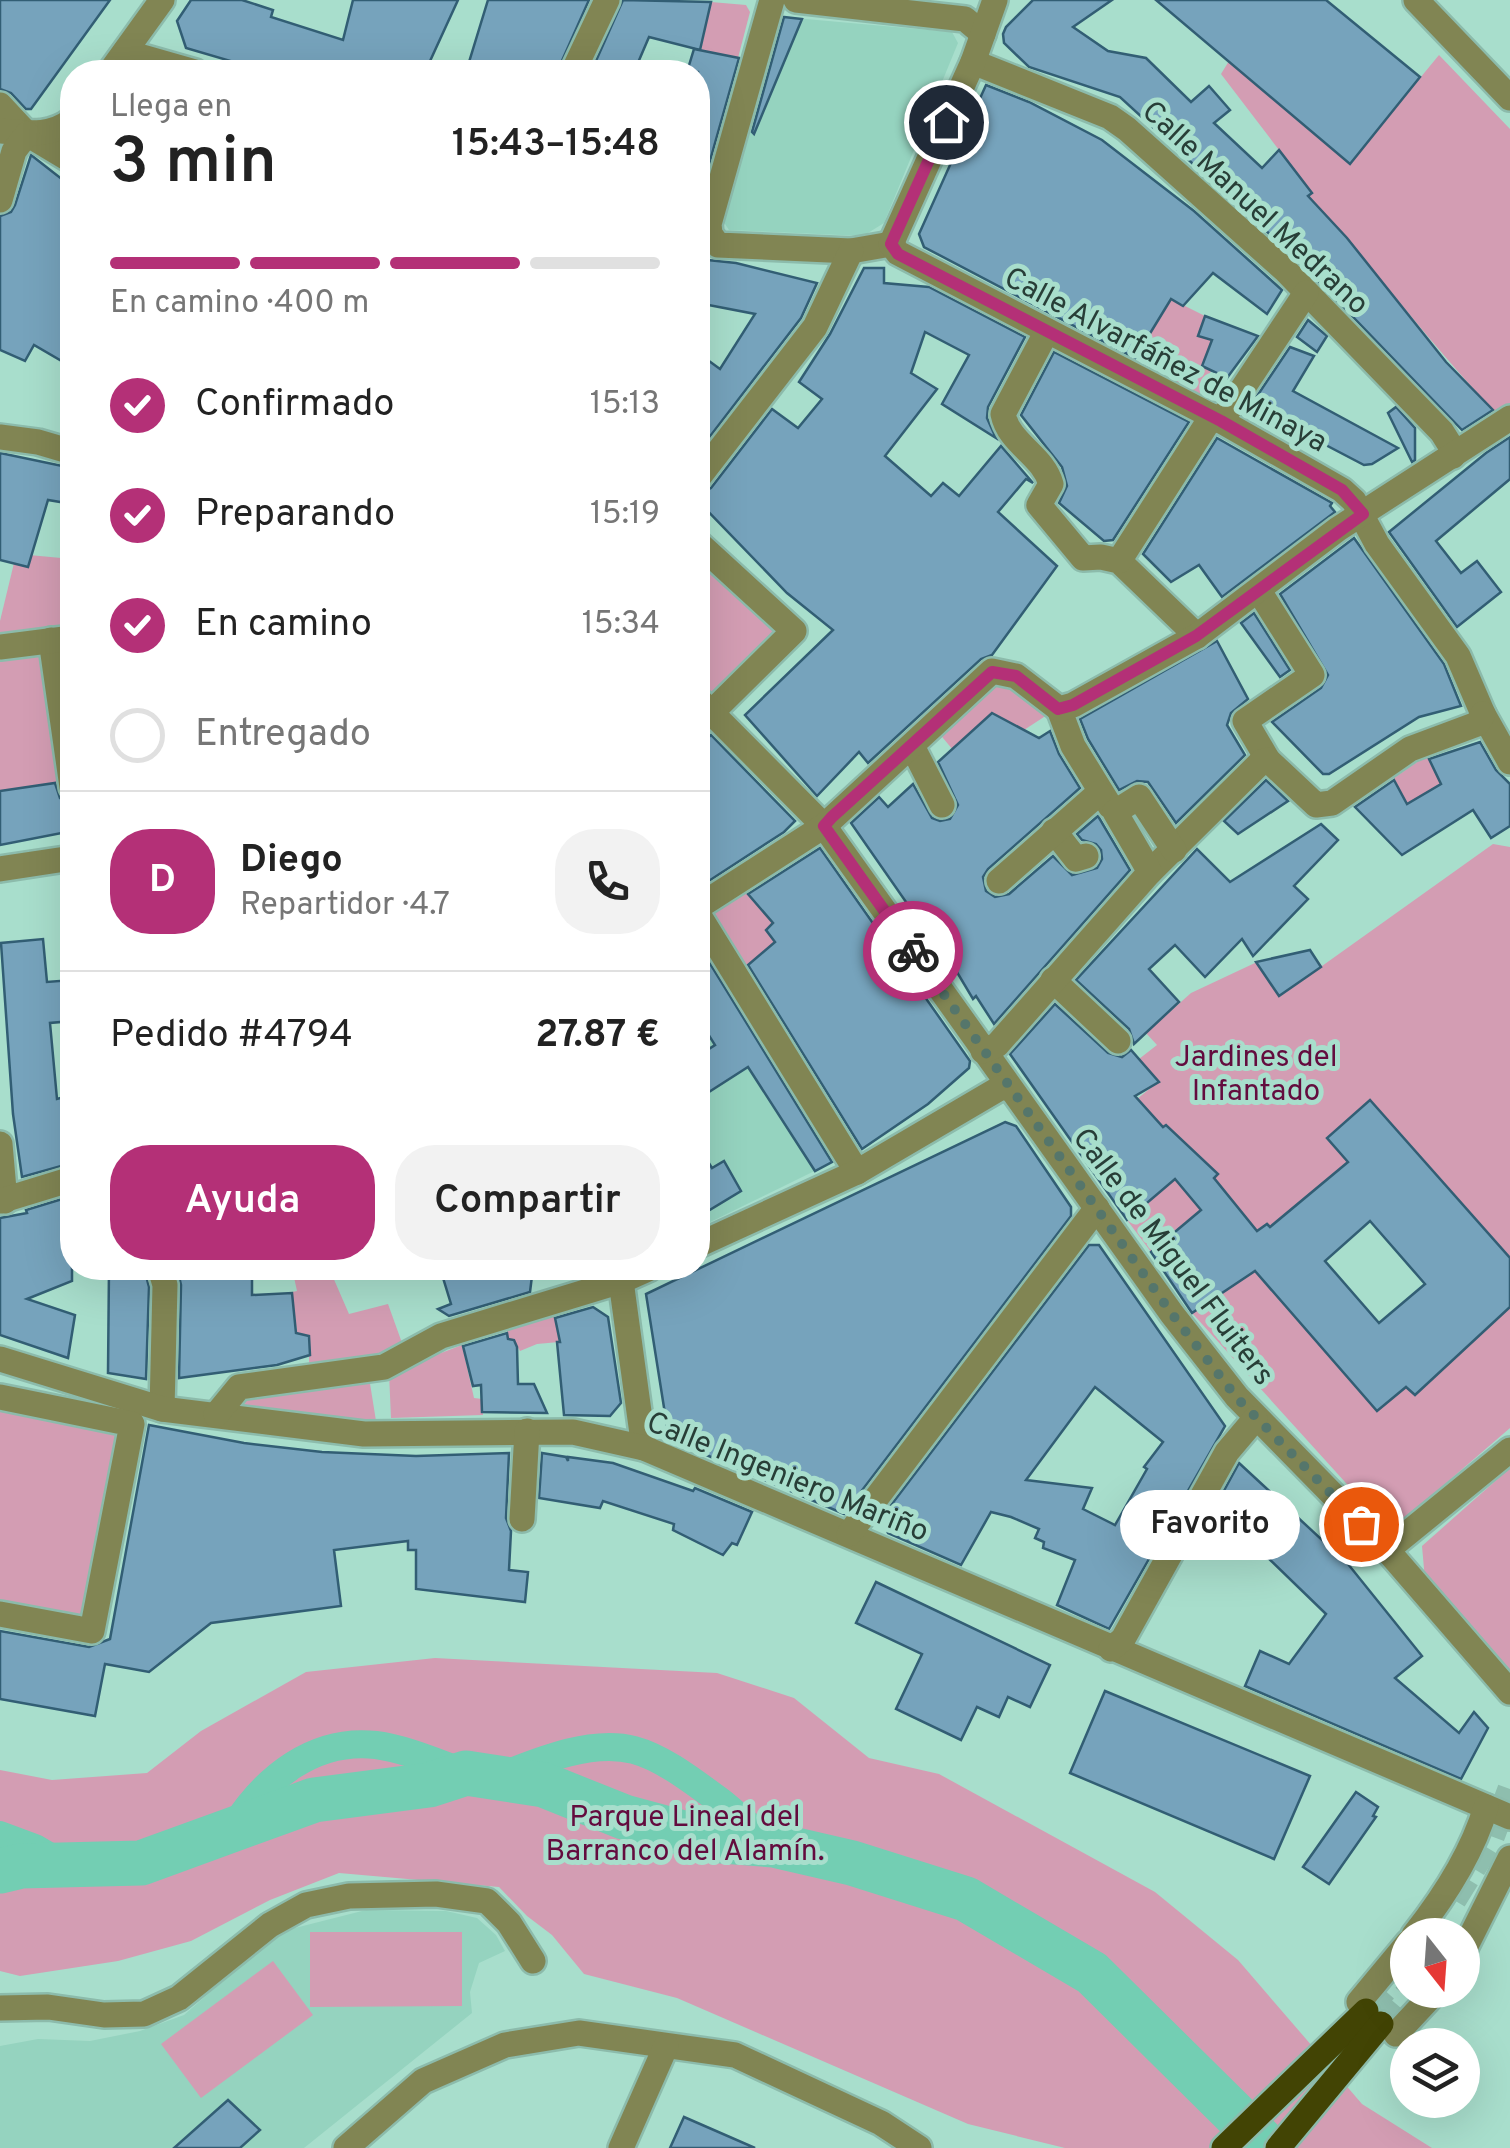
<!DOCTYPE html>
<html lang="es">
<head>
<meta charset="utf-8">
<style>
	body { margin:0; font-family:Overpass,sans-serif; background:#f2f2f2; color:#222; height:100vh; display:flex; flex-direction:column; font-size:38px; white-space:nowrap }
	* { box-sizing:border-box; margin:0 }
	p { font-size:32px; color:#767676 }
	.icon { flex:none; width:55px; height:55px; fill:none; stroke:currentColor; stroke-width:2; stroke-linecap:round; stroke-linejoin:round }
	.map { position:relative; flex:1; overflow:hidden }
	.sheet { position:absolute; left:60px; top:60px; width:650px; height:1220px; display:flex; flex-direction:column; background:#fff; border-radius:40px; box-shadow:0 10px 40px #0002 }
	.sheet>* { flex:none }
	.needle { width:65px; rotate:163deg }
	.tools { position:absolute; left:1390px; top:1918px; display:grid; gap:20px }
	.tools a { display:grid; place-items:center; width:90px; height:90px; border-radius:50%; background:#fff; box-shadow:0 10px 40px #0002; font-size:50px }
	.pin { position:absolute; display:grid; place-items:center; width:85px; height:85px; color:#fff; margin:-42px; border:5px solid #fff; border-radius:50%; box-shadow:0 2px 10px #0007 }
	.courier { position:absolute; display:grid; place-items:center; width:100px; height:100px; margin:-50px; border:8px solid #b43077; border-radius:50%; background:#fff; color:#222; box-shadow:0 2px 12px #0007 }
	.bubble { position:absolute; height:70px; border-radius:35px; background:#fff; box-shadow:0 10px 40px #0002; font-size:32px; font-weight:600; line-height:70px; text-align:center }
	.summary em { font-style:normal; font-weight:600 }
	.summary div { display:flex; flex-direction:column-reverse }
	.summary { display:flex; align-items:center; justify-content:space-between; height:170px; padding:0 50px }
	h1 { font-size:65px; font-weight:600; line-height:75px }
	.bar { display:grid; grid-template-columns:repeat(4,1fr); gap:15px 10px; align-content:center; height:120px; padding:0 50px }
	.bar i { height:12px; border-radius:8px; background:#e0e0e0 }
	.bar .on { background:#b43077 }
	.bar p { grid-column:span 4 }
	.line { display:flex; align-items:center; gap:25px; padding:0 50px; border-top:2px solid #e0e0e0 }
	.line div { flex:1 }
	.round { display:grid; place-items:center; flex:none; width:105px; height:105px; border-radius:40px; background:#f2f2f2 }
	ol { padding:0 50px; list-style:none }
	li { display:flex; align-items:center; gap:30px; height:110px }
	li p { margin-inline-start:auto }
	li .icon { padding:10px; border-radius:50%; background:#b43077; color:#fff; stroke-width:4 }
	li:last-child { color:#767676 }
	li i { width:55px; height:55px; border:5px solid #e0e0e0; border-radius:50% }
	.cta { display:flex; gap:20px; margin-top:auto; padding:20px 50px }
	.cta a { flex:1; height:115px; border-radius:40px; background:#b43077; color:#fff; font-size:40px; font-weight:600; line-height:115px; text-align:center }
	.cta a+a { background:#f2f2f2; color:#222 }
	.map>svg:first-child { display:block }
</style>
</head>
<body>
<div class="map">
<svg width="1510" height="2148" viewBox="0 0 1510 2148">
	<rect width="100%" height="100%" fill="#a8decc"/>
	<!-- built -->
	<g fill="#95d3bf">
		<path d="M783,17L952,32L958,43L884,223L863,236L729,230L721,218L776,22Z"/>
		<path d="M698,942L839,1159L698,1228Z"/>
		<path d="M366,1910L446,1911L477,1918L496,1935L505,1951L479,1963L470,1992L472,2013L304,2148H0V2046L38,2039L90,2041L140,2031L184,2015L259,1949L291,1929Z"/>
	</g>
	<!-- green -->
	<g fill="#d39db3">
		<path d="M711,2L746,5L750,12L738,58L701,51Z"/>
		<path d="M1439,55L1510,129V403L1495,412C1429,343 1373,266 1308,196L1311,192L1221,74L1229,61L1350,163Z"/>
		<path d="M1171,299L1205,316L1199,335L1212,340L1202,366L1211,371L1199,395L1175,382L1182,366L1141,349Z"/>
		<path d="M698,543L794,631L711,713L698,699Z"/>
		<path d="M29,555L72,559V633L0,642V621L14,563Z"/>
		<path d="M51,640L67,781L0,791V647Z"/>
		<path d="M990,679L1039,701L1047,715L1024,730L992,713L964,738L967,745L953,750L938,732Z"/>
		<path d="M1428,757L1442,786L1407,804L1394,778L1420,760Z"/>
		<path d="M1493,844L1510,847V1258L1348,1162L1270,1227L1267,1224L1257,1231L1214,1179L1218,1174L1166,1126L1163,1127L1137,1099L1158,1082L1139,1059L1157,1045L1146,1033L1191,993L1257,962L1310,950L1322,966Z"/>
		<path d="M745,892L774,923L766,930L775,942L743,969L709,915Z"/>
		<path d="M1177,1159L1181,1186L1202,1210L1151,1252L1127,1220L1153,1198L1151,1194Z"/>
		<path d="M292,1268H329L349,1314L388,1304L406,1354L309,1369V1336L297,1333L292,1292L297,1291Z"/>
		<path d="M1255,1271L1377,1411L1406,1387L1415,1395L1510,1307V1428L1402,1521L1384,1525L1192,1313Z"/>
		<path d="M554,1312L559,1342L537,1344L520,1351L514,1340L508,1339L507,1328Z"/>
		<path d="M462,1345L474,1398L482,1399L483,1415L391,1418L389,1373Z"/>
		<path d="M368,1371L376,1421L243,1408L249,1390Z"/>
		<path d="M0,1397L132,1424L92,1631L0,1617Z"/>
		<path d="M1510,1468V1671L1425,1580L1422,1546Z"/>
		<path d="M435,1658L717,1673L794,1698L869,1758L939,1774L1155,1892L1238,1960L1362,2104L1432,2148H1065L968,2124L677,1998L584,1974L552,1935L527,1916L499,1887L339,1873L270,1900L191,1941L118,1961L20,1976L0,1971V1770L52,1780L147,1773L201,1731L306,1672Z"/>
		<path d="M310,1932H462V2006L310,2007Z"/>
		<path d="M273,1961L313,2015L201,2098L161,2044Z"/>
	</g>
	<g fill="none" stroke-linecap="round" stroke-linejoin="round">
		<!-- canal -->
		<g stroke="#73ceb3" stroke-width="28">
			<path d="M499,1777C539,1761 591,1739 634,1750C664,1758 695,1783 720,1801C739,1816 754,1832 774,1845"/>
			<path d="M234,1827C265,1778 314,1738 376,1745C406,1749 437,1763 466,1773"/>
			<path d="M0,1835L35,1848L64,1865"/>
		</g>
		<!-- river -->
		<path stroke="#73ceb3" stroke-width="45" d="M0,1871L21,1866L141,1863L314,1800L429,1785L466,1773L544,1785L624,1817L709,1840L774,1845L852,1863L966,1899L1092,1973L1269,2148"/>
	</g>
	<!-- building -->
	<g fill="#76a3bc" stroke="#325e74" stroke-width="2.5" fill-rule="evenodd">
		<path d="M0,0H110L31,109H26L11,93L0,89Z"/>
		<path d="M191,0H242L273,10L271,17L343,40L353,0H458L425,72H268L186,48L177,21Z"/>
		<path d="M488,0H589L557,72H466Z"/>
		<path d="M623,0L711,2L700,50L649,37L634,72H591Z"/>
		<path d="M1033,0H1112L1073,27L1108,51L1146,58L1191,102L1209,86L1230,110L1214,123L1262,168L1279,150L1312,193L1308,196L1347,238L1446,362L1493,410L1462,430L1298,260L1120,97L1029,67L1004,43L1003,34L1006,27Z"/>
		<path d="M1156,0H1326L1420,77L1350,164Z"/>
		<path d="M784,17L802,19L754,134L752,132Z"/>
		<path d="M694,49L739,58L704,182L698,181V72H687Z"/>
		<path d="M986,85L1029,102L1102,140L1194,211L1282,290L1267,314L1213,273L1183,306L1171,299L1135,358L924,247L919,234Z"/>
		<path d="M31,155L72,187V367L34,345L25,361L0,350V216L11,212L15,205Z"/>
		<path d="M698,259L736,263L817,283L801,318L698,452V353L720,369L755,314L698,303Z"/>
		<path d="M864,268H884V283L929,287L1025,337L988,407L987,418L996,438L942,404L969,355L925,332L911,373L937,389L885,456L931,496L943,483L959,496L1001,446L1033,483L1026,479L998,512L1057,566L992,655L981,659L868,763L859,752L817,796L745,715L833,630L787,593L698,501V494L711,488L772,409L798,428L822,399L799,382L830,334Z"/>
		<path d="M1205,316L1258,336L1227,378L1202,366L1212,340L1198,336Z"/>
		<path d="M1308,320L1327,336L1317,352L1297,337Z"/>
		<path d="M1290,347L1314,356L1293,391L1398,448L1372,464L1364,465L1255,408L1253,402Z"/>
		<path d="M1054,352L1189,422L1113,540L1104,541L1059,503L1067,486L1062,467L1021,415Z"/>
		<path d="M1396,407L1415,428V460L1412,462L1388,413Z"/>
		<path d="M1510,437V479L1436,541L1461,573L1477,561L1501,592L1457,627L1389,532L1486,453Z"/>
		<path d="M1217,438L1332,503L1330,506L1335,512L1222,597L1199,565L1171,582L1143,554Z"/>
		<path d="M0,453L72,468V504L48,500L28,567L0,560Z"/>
		<path d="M1354,538L1444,664L1461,706L1419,717L1329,774H1323L1272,722L1321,688L1328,675L1280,594Z"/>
		<path d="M1254,613L1290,670L1280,677L1241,623Z"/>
		<path d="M1217,641L1248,699L1231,713L1227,725L1245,755L1176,823L1148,782L1137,781L1119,790L1088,739L1080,719Z"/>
		<path d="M992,713L1039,738L1050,731L1059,754L1080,788L988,869L983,877L986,891L995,897L1009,894L1053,856L1072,875L1097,868L1102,859L1101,850L1096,844L1082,840L1077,834L1098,816L1130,870L994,1024L976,996L973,999L948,957L945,958L851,823L879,797L888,807L913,784L932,818L940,821L950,819L958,805L938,762Z"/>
		<path d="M711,735L795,821L784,832L698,888V746Z"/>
		<path d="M1480,742L1496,770L1510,784V826L1491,838L1473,810L1402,855L1355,807L1394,780L1407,804L1441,784L1429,759Z"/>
		<path d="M1266,780L1288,801L1238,834L1224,821Z"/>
		<path d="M55,783L60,798L72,803V831L0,845V791Z"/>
		<path d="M1321,824L1338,840L1294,886L1308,899L1253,956L1242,939L1205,977L1175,945L1149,969L1179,1002L1134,1044L1129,1029L1076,980L1197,849L1230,882Z"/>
		<path d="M820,848L970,1061L969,1068L928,1104L862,1149L748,965L775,942L766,930L773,923L748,894Z"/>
		<path d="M43,939L47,982L72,980V1021L50,1023L57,1099L72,1095V1163L22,1177L13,1114L1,943Z"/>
		<path d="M698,944L832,1162L815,1171L748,1067L698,1099V1056L715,1045L698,1018Z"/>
		<path d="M1310,950L1321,967L1279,996L1256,962Z"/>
		<path d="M1055,1004L1108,1053L1122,1057L1131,1050L1159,1082L1135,1096L1163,1127L1166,1125L1218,1174L1214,1178L1257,1231L1267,1224L1270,1227L1348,1162L1327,1138L1370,1100L1510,1258V1307L1415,1395L1406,1387L1377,1411L1255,1271L1192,1313L1151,1252L1201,1210L1175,1179L1127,1220L1010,1054ZM1370,1221L1425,1284L1379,1323L1325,1261Z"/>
		<path d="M1005,1122L1016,1126L1071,1207V1216L844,1514L669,1439L646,1294Z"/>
		<path d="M698,1146L712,1168L724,1161L741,1191L698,1217Z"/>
		<path d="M72,1196V1281L27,1299L75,1315L68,1358L0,1335V1218L27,1213L26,1210Z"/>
		<path d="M1089,1245H1099L1225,1426L1109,1629L1057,1605L1075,1560L1043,1548L1044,1542L1035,1538L1039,1529L1011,1517L991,1512L961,1565L888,1533L882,1517ZM1095,1387L1163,1442L1144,1467L1147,1469L1115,1525L1083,1509L1092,1488L1026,1480Z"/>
		<path d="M109,1268H144L149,1287L146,1379L108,1373Z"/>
		<path d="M177,1268H252V1295L292,1293L296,1333L309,1336L310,1355L277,1365L179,1378L181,1285Z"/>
		<path d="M440,1268H533L530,1292L449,1316L438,1309L451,1304Z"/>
		<path d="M593,1307L608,1317L621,1403L610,1416L564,1415L557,1342H560L555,1318Z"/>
		<path d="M507,1333L508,1339L514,1340L517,1347L518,1384H534L547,1413L482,1412L481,1385L473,1386L463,1346Z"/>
		<path d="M149,1425L244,1443L322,1452L416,1456L509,1453L506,1518L511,1531L509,1570L528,1572L525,1602L416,1589V1550H408V1541L334,1550L341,1606L211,1623L149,1672L105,1664L95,1716L0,1699V1631L89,1647L110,1639Z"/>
		<path d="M542,1453L566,1457L568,1461V1457L613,1463L693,1491L695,1488L752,1512L737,1545L732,1543L723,1555L673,1530L674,1524L603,1501L600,1508L539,1498Z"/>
		<path d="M1239,1463L1348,1564L1422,1656L1395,1678L1459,1733L1474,1712L1488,1728L1461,1779L1245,1686L1260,1651L1289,1664L1326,1614L1232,1523L1223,1535L1216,1529L1209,1538L1202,1531Z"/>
		<path d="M876,1582L1050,1665L1030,1707L1008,1697L999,1717L977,1707L961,1740L896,1709L922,1654L856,1623Z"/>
		<path d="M1105,1691L1310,1776L1274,1859L1070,1773Z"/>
		<path d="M1356,1792L1378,1807L1373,1816L1376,1817L1329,1884L1303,1867Z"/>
		<path d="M228,2100L260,2130L240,2148H174Z"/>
		<path d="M684,2117L755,2148H670Z"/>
	</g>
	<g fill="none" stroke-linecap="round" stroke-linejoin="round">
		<!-- major-tunnel -->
		<g stroke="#8ebeae" stroke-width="25" stroke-dasharray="25 12" stroke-linecap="butt">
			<path d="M1454,1900L1491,1840L1510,1789"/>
			<path d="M1368,2009L1408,1964"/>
			<path d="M1381,2024L1410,1990"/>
		</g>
		<!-- minor casing -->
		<g stroke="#8cbbab" stroke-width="30">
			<g id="minor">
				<path d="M772,0L709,224L710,234L718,245L851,251L891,244"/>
				<path d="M796,0L965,19L983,34"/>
				<path d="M1416,0L1510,98"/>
				<path d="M125,52L195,72"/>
				<path d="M973,62L1110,117L1127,129L1286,271L1442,432L1452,448L1453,456"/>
				<path d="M110,72L162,0"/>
				<path d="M573,72L607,0"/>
				<path d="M0,105L27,134L72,161"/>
				<path d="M0,131C27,133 51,137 72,120"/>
				<path d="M0,200L14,151L27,134"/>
				<path d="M891,244L898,253L1221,421L1342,490L1354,501L1377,544L1458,656L1483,714L1510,762"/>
				<path d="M891,244L973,62L995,0"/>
				<path d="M1047,331L1003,414C1009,444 1043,455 1051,484L1039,505L1083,558L1101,557L1119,561L1197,636"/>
				<path d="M1221,421L1306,293"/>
				<path d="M0,437L38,442L72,452"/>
				<path d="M698,478L815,327L851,251"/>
				<path d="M698,543L794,631L711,713"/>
				<path d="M1119,561L1212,416"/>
				<path d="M1259,591L1312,675L1245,721L1268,760"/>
				<path d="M51,640L72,787"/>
				<path d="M0,647L72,638"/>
				<path d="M698,699L824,826L1172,1314L1237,1397L1387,1550L1510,1692"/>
				<path d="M1059,709L1073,746L1110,806"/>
				<path d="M912,746L942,805"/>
				<path d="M1054,831L1076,859L1086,856"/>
				<path d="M0,869L72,858"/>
				<path d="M1150,872L1261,762L1268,760L1316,805L1332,803L1410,749L1477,724L1483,714"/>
				<path d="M999,881L1099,793"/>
				<path d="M698,907L824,826L992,671L1016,676L1059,709L1073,705L1197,636L1338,529L1510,418"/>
				<path d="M698,914L857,1172"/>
				<path d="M1053,980L1118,1041"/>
				<path d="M983,1051L997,1045L1150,872L1115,812L1139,797L1174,850"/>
				<path d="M0,1144L5,1201"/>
				<path d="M0,1201L72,1179"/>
				<path d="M698,1245L857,1172L1000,1088H1009"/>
				<path d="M160,1268L165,1285L162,1409"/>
				<path d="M621,1281L644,1448"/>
				<path d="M0,1359L162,1409L364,1434L573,1432L644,1448L1510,1817"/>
				<path d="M0,1397L132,1424L92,1631L0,1614"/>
				<path d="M216,1415L239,1387L384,1367L441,1336L621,1281L650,1268"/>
				<path d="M522,1519L527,1431"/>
				<path d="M849,1534L1097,1208"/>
				<path d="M1387,1550L1510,1450"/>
				<path d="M1111,1649L1123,1639L1227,1452L1255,1419"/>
				<path d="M1414,1935C1444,1897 1472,1854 1486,1807"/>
				<path d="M1462,1954L1510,1858"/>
				<path d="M1359,2002L1408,1943"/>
				<path d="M0,2008L48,2007L104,2015L144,2014L179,1998L270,1925L306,1905L349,1896L436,1894L487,1901L509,1923L533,1961"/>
				<path d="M1396,2034L1437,1990"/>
				<path d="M346,2148L423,2081L505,2045L579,2033L735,2055L881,2123L919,2148"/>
				<path d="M621,2148L666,2046"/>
			</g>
		</g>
		<!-- major casing -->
		<g stroke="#8cbbab" stroke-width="30">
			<g id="major">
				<path d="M1224,2148L1366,2011"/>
				<path d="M1278,2148L1381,2024"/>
			</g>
		</g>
		<!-- minor -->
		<use href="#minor" stroke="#818553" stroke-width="25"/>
		<!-- major -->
		<use href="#major" stroke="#424404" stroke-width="25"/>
	</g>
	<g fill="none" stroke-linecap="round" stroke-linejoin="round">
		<!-- done -->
		<path stroke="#55766b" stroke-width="10" stroke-dasharray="0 18" d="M913,951L1172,1314L1237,1398L1361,1524"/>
		<!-- route -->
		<path stroke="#b43077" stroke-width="12" d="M913,951L824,826L832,817L992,672L1016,676L1058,709L1073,705L1196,636L1363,514L1342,490L1221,421L898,254L891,244L946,122"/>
	</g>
	<g text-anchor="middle" stroke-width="10" stroke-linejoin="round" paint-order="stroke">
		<!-- street labels -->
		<g font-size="30" fill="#283e37" stroke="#a8decc">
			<text transform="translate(1256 207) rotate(43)" y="10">Calle Manuel Medrano</text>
			<text transform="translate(1166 359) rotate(28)" y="10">Calle Alvarfáñez de Minaya</text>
			<text transform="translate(1174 1256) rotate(53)" y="10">Calle de Miguel Fluiters</text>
			<text transform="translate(788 1476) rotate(22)" y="10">Calle Ingeniero Mariño</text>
		</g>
		<!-- park labels -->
		<g font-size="30" fill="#630c3e" stroke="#a8decc">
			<text x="1256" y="1066">Jardines del<tspan x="1256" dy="34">Infantado</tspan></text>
			<text x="685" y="1826">Parque Lineal del<tspan x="685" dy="34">Barranco del Alamín.</tspan></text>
		</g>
	</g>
</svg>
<div class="tools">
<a><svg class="needle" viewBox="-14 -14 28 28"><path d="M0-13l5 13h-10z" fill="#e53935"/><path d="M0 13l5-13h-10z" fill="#767676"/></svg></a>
<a><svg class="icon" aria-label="layers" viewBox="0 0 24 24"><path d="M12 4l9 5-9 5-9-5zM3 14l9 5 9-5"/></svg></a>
</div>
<div class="pin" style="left:1361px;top:1524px;background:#ea580c"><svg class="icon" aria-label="bag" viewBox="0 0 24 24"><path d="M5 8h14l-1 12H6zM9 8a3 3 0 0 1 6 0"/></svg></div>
<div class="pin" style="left:946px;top:122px;background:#1f2937"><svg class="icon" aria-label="home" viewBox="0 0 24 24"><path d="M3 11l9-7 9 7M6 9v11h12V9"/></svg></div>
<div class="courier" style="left:913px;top:951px"><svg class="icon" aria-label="bike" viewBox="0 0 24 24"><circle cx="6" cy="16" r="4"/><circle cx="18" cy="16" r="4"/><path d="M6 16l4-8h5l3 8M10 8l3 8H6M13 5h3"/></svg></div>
<div class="bubble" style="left:1120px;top:1490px;width:180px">Favorito</div>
<section class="sheet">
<div class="summary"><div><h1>3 min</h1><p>Llega en</p></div><em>15:43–15:48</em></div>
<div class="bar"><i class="on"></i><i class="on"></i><i class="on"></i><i></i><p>En camino · 400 m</p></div>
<ol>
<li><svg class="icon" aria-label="check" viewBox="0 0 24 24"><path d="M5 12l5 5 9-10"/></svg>Confirmado<p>15:13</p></li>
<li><svg class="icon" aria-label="check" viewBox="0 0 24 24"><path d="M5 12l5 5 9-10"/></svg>Preparando<p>15:19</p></li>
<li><svg class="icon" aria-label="check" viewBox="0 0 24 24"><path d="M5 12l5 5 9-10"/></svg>En camino<p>15:34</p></li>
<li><i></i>Entregado</li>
</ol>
<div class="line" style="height:180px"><b class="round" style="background:#b43077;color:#fff">D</b><div><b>Diego</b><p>Repartidor · 4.7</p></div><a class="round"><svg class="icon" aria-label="phone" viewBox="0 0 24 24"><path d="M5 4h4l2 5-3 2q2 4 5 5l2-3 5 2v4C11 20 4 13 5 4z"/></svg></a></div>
<div class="line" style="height:130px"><div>Pedido #4794</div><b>27.87 €</b></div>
<div class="cta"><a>Ayuda</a><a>Compartir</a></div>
</section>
</div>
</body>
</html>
